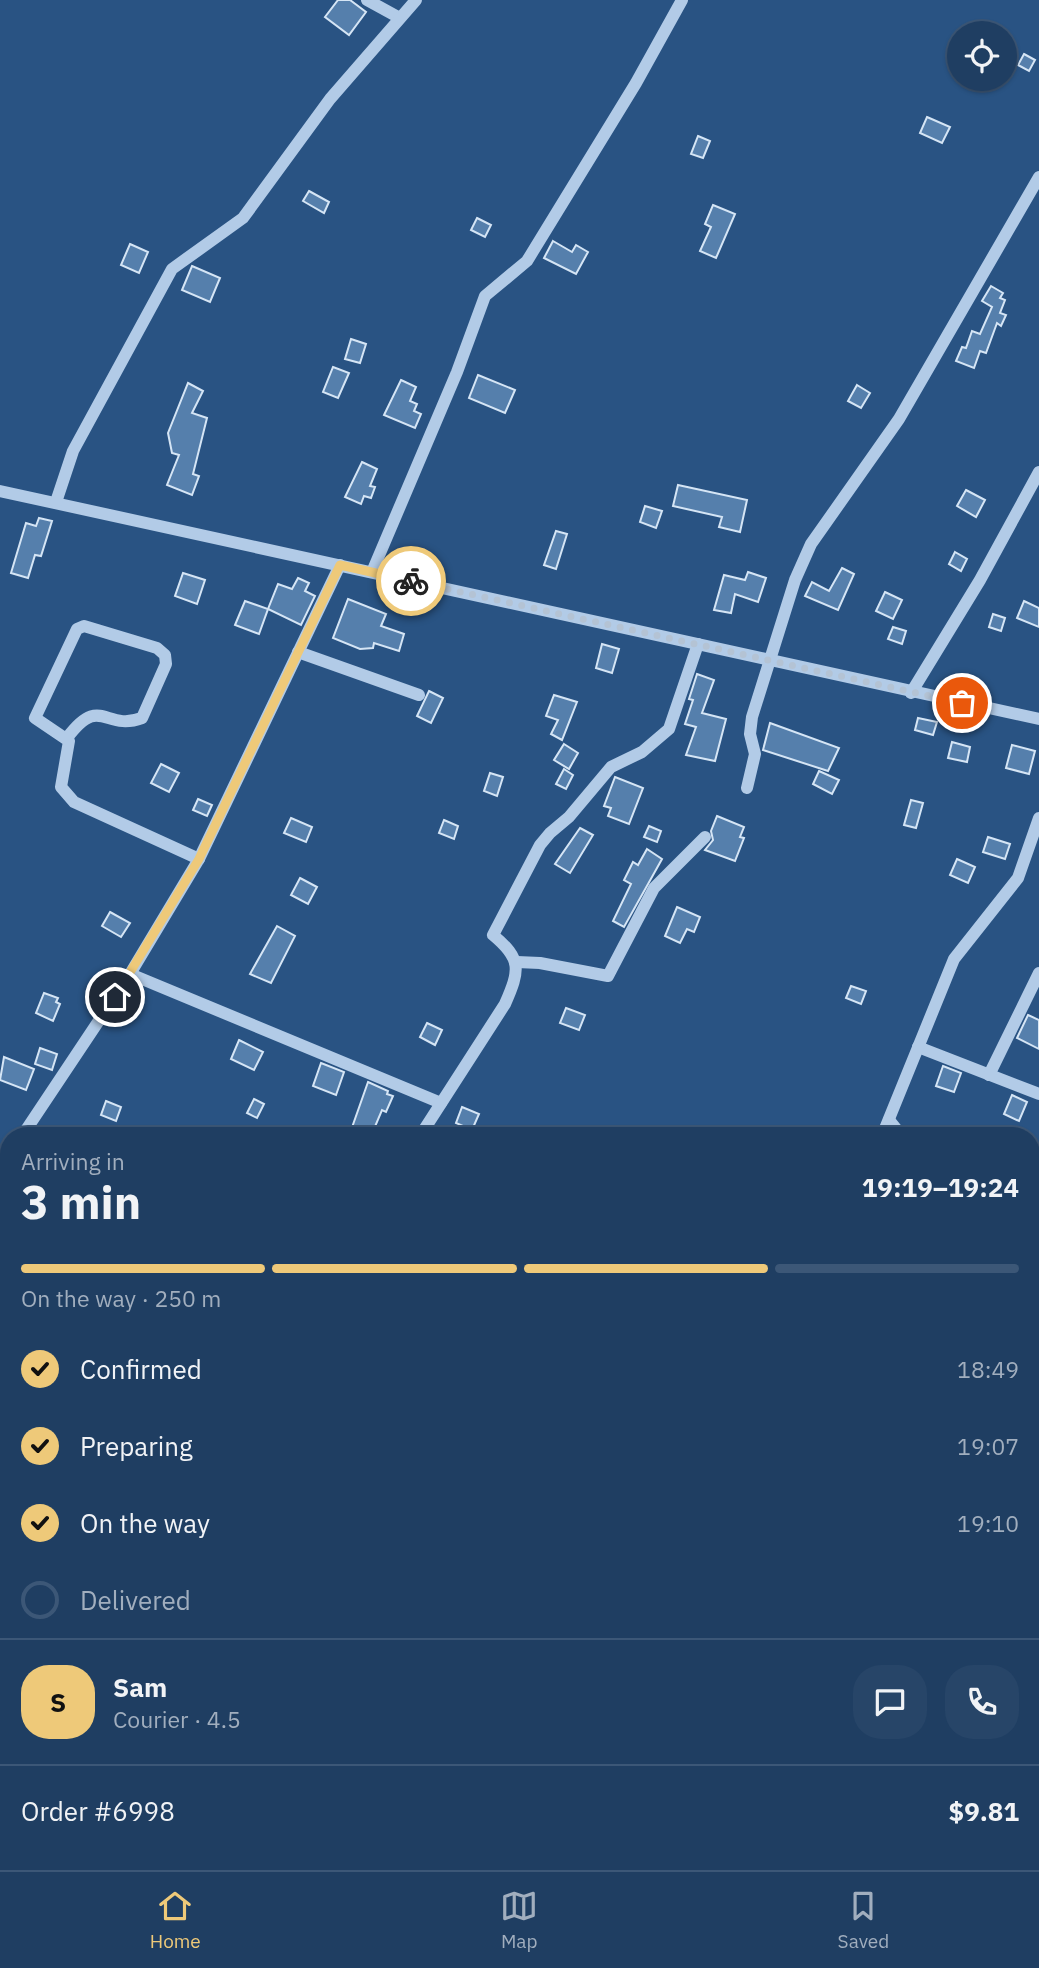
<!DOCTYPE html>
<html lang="en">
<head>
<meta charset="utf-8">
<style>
	body { margin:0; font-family:"IBM Plex Sans",sans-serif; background:#274568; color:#f1f3f6; height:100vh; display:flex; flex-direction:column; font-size:26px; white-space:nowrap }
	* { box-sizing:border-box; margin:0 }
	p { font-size:23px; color:#a1aebe }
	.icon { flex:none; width:38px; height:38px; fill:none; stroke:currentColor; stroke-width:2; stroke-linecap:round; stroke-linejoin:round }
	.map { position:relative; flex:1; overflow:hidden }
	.panel { position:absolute; left:0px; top:1127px; width:1040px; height:744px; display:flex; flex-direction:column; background:#1f3e62; border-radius:28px 28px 0 0; box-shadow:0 2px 5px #0004,0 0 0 2px #3c5777 }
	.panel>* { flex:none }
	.buttons { position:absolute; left:947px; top:21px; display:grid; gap:14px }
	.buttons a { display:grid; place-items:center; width:70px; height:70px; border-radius:50%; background:#1f3e62; box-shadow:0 2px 5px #0004,0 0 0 2px #3c5777; font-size:35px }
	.pin { position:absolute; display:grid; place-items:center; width:60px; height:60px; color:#fff; margin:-30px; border:4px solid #fff; border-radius:50%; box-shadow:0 2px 7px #0007 }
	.courier { position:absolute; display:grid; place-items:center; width:70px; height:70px; margin:-35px; border:5px solid #eec979; border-radius:50%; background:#fff; color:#222; box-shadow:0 2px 9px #0007 }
	.overview em { font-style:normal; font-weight:700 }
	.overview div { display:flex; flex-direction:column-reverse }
	.overview { display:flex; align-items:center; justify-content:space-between; height:119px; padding:0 21px }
	h1 { font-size:46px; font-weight:700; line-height:52px }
	.bar { display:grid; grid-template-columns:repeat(4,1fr); gap:10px 7px; align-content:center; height:84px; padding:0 21px }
	.bar i { height:9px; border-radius:5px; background:#3c5777 }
	.bar .selected { background:#eec979 }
	.bar p { grid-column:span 4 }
	.line { display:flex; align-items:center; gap:18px; padding:0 21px; border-top:2px solid #3c5777 }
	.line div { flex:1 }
	.round { display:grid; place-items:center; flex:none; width:74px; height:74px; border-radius:28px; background:#274568 }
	ol { padding:0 21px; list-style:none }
	li { display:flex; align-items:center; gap:21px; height:77px }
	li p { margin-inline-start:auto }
	li .icon { padding:7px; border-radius:50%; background:#eec979; color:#111; stroke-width:4 }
	li:last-child { color:#a1aebe }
	li i { width:38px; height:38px; border:4px solid #3c5777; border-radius:50% }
	.dock { display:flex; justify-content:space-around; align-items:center; height:98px; border-top:2px solid #3c5777; background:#1f3e62; font-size:19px; color:#a1aebe }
	.dock a { display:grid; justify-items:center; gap:4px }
	.dock .selected { color:#eec979 }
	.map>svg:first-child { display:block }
</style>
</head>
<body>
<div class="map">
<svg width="1039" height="1870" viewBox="0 0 1039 1870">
	<defs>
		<pattern id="wetland-marsh" width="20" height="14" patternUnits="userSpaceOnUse" patternTransform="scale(1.75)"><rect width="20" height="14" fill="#3d6d9f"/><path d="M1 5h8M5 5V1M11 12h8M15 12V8" fill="none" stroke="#5a83ad"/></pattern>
	</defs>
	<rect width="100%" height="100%" fill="#295383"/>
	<!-- wetland -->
	<path fill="url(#wetland-marsh)" d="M0,1648L9,1652V1862H514L533,1870H0Z"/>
	<!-- building -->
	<g fill="#557fac" stroke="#d5e5f5" stroke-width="2">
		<path d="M338,0H350L366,12L349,35L325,17Z"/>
		<path d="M1024,54L1035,60L1029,71L1018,65Z"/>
		<path d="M927,117L950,127L942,143L920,133Z"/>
		<path d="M698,136L710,141L703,158L691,154Z"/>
		<path d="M309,191L329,202L324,213L303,201Z"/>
		<path d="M713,205L735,214L716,258L700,251L711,227L705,224Z"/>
		<path d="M477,218L491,225L485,237L471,230Z"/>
		<path d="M553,241L572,252L576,245L588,252L576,274L544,258Z"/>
		<path d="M130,244L148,252L139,273L121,265Z"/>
		<path d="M192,266L220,278L210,302L182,290Z"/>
		<path d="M991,286L1003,293L1000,298L1005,300L1000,313L1006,315L1001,326L997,323L986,353L980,351L974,368L956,361L962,347L966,348L972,331L980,334L992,307L982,301Z"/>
		<path d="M351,339L366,344L360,363L345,359Z"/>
		<path d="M333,367L349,373L338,398L323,392Z"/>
		<path d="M478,375L515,390L505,413L469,398Z"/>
		<path d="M401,380L416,387L410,401L417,404L414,411L421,414L415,428L384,415Z"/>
		<path d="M188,383L203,391L192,413L207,418L193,474L199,476L192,495L167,485L179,455L172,453L168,433Z"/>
		<path d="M857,385L870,393L861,408L848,401Z"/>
		<path d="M362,462L377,469L370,486L375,487L371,498L364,496L361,504L345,497Z"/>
		<path d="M678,485L747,500L740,532L719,527L722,517L673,506Z"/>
		<path d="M966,490L985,500L976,517L957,506Z"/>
		<path d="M645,506L662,511L656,528L640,522Z"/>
		<path d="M39,518L52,521L41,556L35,555L28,578L11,573L26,523L36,526Z"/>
		<path d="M556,531L567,534L556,569L544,565Z"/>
		<path d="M955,552L967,559L961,571L949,564Z"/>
		<path d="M842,568L854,574L838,610L805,596L812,582L829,591Z"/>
		<path d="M748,572L766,578L758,602L735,594L731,613L714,610L724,575L745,580Z"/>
		<path d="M183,573L205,580L197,604L175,596Z"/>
		<path d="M298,578L309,583L305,591L315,596L301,625L268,609L278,584L292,589Z"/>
		<path d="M885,592L902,600L893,619L876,611Z"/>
		<path d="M348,599L386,614L381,626L404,634L399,651L374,643L373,648L360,649L333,638Z"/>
		<path d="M245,601L268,609L259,634L235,625Z"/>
		<path d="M1024,601L1039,608V627L1017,618Z"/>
		<path d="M993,614L1005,618L1001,631L989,627Z"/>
		<path d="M893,627L906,631L902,644L888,639Z"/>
		<path d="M602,644L619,649L612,673L596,668Z"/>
		<path d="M697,674L714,680L702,713L726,719L715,761L686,755L696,727L685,724L693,700L689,699Z"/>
		<path d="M429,691L443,698L431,723L417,716Z"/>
		<path d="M554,695L577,702L562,740L551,734L558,720L546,716Z"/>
		<path d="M918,718L937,722L933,735L915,730Z"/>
		<path d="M770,723L839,748L828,771L763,750Z"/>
		<path d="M952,742L970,747L967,762L948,758Z"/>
		<path d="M564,744L578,753L569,769L554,760Z"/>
		<path d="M1012,745L1035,751L1029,774L1006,768Z"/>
		<path d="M161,764L179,773L169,792L151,783Z"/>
		<path d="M564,769L573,775L566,789L556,784Z"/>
		<path d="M819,771L839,780L832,794L813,784Z"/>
		<path d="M490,773L503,777L497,796L484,791Z"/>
		<path d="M615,777L643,788L629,824L608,816L611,808L604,806Z"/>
		<path d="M198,799L212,805L207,816L193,810Z"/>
		<path d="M911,800L923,803L916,828L904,825Z"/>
		<path d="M717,816L744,827L740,837L744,838L735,861L705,850L713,840L711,831Z"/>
		<path d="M291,818L312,827L306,842L284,833Z"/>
		<path d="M444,820L458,826L454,839L439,833Z"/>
		<path d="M649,826L661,831L657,842L644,837Z"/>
		<path d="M580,828L593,835L570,873L555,864Z"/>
		<path d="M988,837L1010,844L1005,859L983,852Z"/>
		<path d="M647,849L662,859L624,927L613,921L631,884L624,880L633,862L638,865Z"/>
		<path d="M957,859L975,867L968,883L950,875Z"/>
		<path d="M300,878L317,887L308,904L291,895Z"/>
		<path d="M677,907L700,917L694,932L687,929L680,943L665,936Z"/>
		<path d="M110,912L130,923L121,937L102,926Z"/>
		<path d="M277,926L295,936L271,983L250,974Z"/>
		<path d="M851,986L866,991L861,1004L846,998Z"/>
		<path d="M44,993L58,998L56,1002L60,1004L53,1021L36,1013Z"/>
		<path d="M566,1008L585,1015L579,1030L560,1023Z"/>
		<path d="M1028,1015L1039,1020V1049L1017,1038Z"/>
		<path d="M427,1023L442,1030L435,1045L420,1037Z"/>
		<path d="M239,1040L263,1052L254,1070L231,1059Z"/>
		<path d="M40,1048L57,1054L52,1070L35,1064Z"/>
		<path d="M4,1057L34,1069L26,1090L0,1080Z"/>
		<path d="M321,1063L344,1072L336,1095L313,1086Z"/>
		<path d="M943,1066L961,1073L954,1092L936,1086Z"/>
		<path d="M368,1082L388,1091L387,1094L393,1096L386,1112L382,1110L371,1136H349Z"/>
		<path d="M1012,1095L1027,1102L1019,1121L1004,1114Z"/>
		<path d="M254,1099L264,1104L257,1118L247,1113Z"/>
		<path d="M106,1101L121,1107L116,1121L101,1115Z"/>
		<path d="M462,1107L479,1114L472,1130L456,1123Z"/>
	</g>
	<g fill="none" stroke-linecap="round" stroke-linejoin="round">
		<!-- minor -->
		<g stroke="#b2cbe7" stroke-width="12">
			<path d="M367,0L398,17"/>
			<path d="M0,491L1039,719"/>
			<path d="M56,502L73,451L172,269L243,218L330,99L416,0"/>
			<path d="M372,572L457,372L485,296L527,261L636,83L682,0"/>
			<path d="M298,652L419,695"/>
			<path d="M911,693L980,580L1039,472"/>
			<path d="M67,738C101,693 104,732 142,718L166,664L165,655L157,648L84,626L77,629L35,718L69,741L61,787L74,802L199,859"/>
			<path d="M747,788L755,754L750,734L752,717L795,580L811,544L899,419L1039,177"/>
			<path d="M517,962L540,963L608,976L654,888L705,837"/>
			<path d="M130,974L441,1103"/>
			<path d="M918,1047L1039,1094"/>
			<path d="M989,1075L1039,973"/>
			<path d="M889,1120L902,1136"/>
			<path d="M22,1136L130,974L199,859L340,565"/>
			<path d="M420,1136L505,1004C520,970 522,959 493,935L540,845L550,833L569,817L611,767L642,752L669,729L698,644"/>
			<path d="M882,1136L954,959L1018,878L1039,818"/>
			<path d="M0,1169L9,1156"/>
			<path d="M1031,1207L1039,1211"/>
			<path d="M0,1648L9,1652"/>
			<path d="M521,1862L541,1870"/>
			<path d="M570,1870L573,1862"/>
		</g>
	</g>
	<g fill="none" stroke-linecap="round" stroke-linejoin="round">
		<!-- done -->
		<path stroke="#b4c3d4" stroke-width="7" stroke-dasharray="0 12.6" d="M411,581L962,703"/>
		<!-- route -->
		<path stroke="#eec979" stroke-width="9" d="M115,997L199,859L340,565L411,581"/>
	</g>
</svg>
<div class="buttons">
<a><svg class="icon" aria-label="locate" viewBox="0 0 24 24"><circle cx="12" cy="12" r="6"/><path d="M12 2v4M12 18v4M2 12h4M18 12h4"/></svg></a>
</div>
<div class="pin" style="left:962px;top:703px;background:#ea580c"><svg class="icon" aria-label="bag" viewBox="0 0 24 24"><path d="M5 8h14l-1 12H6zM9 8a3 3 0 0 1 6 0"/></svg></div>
<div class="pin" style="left:115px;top:997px;background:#1f2937"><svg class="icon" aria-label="home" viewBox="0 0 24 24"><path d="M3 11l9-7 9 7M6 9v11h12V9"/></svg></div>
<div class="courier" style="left:411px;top:581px"><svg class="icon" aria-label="bike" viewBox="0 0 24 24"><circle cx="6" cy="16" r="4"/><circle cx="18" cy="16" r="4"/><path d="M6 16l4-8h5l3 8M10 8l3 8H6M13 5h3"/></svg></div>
<section class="panel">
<div class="overview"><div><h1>3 min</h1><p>Arriving in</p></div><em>19:19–19:24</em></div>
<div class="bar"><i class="selected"></i><i class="selected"></i><i class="selected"></i><i></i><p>On the way · 250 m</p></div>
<ol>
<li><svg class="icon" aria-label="check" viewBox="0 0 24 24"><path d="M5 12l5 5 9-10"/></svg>Confirmed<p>18:49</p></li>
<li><svg class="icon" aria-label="check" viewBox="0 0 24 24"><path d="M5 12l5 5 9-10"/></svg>Preparing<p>19:07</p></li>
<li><svg class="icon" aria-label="check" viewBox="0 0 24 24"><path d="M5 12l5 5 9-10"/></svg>On the way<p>19:10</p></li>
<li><i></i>Delivered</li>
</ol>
<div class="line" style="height:126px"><b class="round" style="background:#eec979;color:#111">S</b><div><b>Sam</b><p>Courier · 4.5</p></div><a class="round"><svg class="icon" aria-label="chat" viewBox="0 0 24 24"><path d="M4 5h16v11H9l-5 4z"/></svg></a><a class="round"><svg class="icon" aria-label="phone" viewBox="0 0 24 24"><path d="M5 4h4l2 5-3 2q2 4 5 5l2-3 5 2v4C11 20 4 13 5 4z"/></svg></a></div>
<div class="line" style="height:91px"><div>Order #6998</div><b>$9.81</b></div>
</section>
</div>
<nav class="dock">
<a class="selected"><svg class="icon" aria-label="home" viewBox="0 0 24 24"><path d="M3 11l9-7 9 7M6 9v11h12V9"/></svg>Home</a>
<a><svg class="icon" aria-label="map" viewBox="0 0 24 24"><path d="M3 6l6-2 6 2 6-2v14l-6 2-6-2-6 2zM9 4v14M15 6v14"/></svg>Map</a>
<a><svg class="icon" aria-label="saved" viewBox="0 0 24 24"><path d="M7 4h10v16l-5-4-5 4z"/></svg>Saved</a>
</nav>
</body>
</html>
